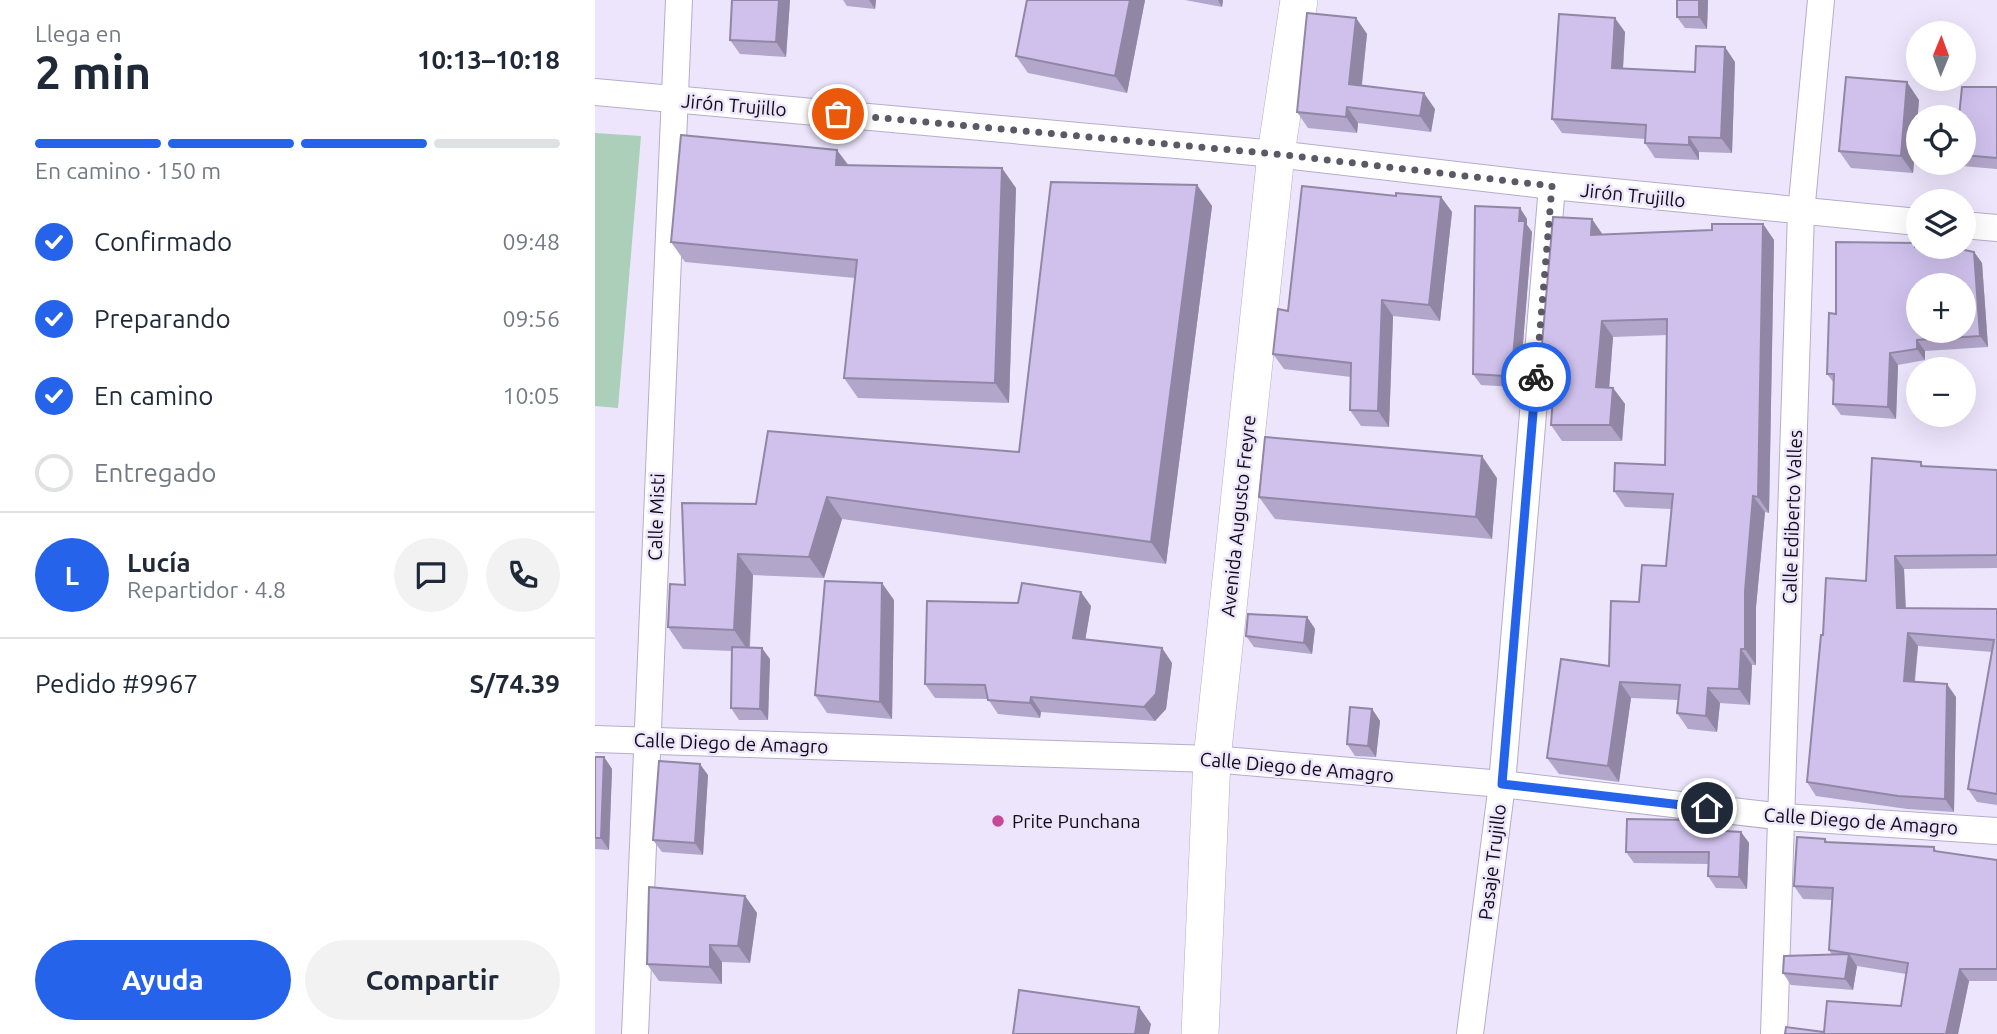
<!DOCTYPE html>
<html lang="es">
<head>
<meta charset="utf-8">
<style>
	body { margin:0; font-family:Ubuntu,sans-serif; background:#f2f2f3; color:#1f2937; height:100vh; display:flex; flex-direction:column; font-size:26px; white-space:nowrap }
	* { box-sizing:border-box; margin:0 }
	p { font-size:23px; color:#747a83 }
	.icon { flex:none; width:38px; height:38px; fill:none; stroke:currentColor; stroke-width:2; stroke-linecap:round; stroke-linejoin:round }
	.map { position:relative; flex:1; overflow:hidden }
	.panel { display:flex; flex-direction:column; background:#fff; width:595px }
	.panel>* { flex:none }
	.needle { width:46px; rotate:1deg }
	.tools { position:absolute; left:1311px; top:21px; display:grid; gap:14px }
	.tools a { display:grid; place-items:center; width:70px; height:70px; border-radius:50%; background:#fff; box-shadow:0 7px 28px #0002; font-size:35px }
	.pin { position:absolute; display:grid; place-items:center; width:60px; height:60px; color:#fff; margin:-30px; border:4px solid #fff; border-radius:50%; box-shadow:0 2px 7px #0007 }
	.courier { position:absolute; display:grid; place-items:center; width:70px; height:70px; margin:-35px; border:5px solid #2563eb; border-radius:50%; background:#fff; color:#222; box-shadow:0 2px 9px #0007 }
	.headline em { font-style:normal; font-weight:600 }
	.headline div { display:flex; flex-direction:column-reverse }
	.headline { display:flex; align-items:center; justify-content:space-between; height:119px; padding:0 35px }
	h1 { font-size:46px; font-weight:600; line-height:52px }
	.bar { display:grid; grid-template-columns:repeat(4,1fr); gap:10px 7px; align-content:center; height:84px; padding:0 35px }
	.bar i { height:9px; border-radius:5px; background:#e0e1e3 }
	.bar .current { background:#2563eb }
	.bar p { grid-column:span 4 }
	.line { display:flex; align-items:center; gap:18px; padding:0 35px; border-top:2px solid #e0e1e3 }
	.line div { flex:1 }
	.round { display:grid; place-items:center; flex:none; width:74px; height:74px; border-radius:37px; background:#f2f2f3 }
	ol { padding:0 35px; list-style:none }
	li { display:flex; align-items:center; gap:21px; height:77px }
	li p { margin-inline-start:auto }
	li .icon { padding:7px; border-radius:50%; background:#2563eb; color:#fff; stroke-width:4 }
	li:last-child { color:#747a83 }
	li i { width:38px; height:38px; border:4px solid #e0e1e3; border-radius:50% }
	.cta { display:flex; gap:14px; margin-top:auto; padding:14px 35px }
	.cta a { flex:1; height:80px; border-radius:42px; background:#2563eb; color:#fff; font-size:28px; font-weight:600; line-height:80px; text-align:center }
	.cta a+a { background:#f2f2f3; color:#1f2937 }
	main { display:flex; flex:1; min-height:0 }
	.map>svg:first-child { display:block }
</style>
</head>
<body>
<main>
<section class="panel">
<div class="headline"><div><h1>2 min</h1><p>Llega en</p></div><em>10:13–10:18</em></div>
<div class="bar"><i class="current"></i><i class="current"></i><i class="current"></i><i></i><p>En camino · 150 m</p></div>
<ol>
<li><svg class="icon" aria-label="check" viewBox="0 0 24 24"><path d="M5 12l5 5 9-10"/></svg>Confirmado<p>09:48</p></li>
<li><svg class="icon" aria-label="check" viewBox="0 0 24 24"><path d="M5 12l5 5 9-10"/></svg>Preparando<p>09:56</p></li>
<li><svg class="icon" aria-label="check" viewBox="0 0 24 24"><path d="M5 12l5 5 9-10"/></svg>En camino<p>10:05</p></li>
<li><i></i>Entregado</li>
</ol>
<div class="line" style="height:126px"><b class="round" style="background:#2563eb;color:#fff">L</b><div><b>Lucía</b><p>Repartidor · 4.8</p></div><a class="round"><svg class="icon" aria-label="chat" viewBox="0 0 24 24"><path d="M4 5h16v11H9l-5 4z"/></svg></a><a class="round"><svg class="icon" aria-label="phone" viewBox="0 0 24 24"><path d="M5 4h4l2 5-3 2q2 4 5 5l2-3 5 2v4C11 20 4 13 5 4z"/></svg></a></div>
<div class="line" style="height:91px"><div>Pedido #9967</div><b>S/74.39</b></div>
<div class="cta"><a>Ayuda</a><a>Compartir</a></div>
</section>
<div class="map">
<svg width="1402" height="1034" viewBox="0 0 1402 1034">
	<rect width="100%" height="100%" fill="#ece5fc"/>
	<!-- green -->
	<path fill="#abcfb9" d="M0,133L46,136L23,408L0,406Z"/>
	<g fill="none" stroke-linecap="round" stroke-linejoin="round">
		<!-- street casing -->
		<g stroke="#b6adc9" stroke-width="28">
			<g id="street">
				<path d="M0,92L681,154L957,186L1323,222"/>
				<path d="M1368,225L1402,228"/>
				<path d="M0,739L617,759L907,784L1189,817L1402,831"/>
				<path d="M40,1034L84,0"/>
				<path d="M875,1034L907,784L957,186"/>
				<path d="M1179,1034L1206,213L1226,0"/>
			</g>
		</g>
		<!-- secondary casing -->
		<g stroke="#b6adc9" stroke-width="38">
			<path id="secondary" d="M605,1034L617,759L681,154L704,0"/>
		</g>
		<!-- street -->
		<use href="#street" stroke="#fff" stroke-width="26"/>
		<!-- secondary -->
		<use href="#secondary" stroke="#fff" stroke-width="37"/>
	</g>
	<!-- wall -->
	<g fill="#b2a6cb">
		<path d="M195,0L191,57L145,54L135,40Z"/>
		<path d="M248,0H281L280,9L252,6Z"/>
		<path d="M432,0H550L532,93L433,73L421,56Z"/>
		<path d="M590,0H628L627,7Z"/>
		<path d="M1082,0H1113L1112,29L1090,28L1082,17Z"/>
		<path d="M761,18L772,34L767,85L840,109L836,132L763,123L762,133L713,128L702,112Z"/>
		<path d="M1030,32L1028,69L1100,72L1140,62L1137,153L1104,152V160L1060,158L1050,143V139L967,133L957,119Z"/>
		<path d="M1402,87V169L1367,166L1365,163H1368V117Z"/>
		<path d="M1324,100L1318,173L1256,168L1244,151Z"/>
		<path d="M253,165L421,188L414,403L263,398L249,378L260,278L90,262L76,242Z"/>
		<path d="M602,185L617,206L571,564L247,519L229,578L158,575L155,647L175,659L173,720H144L136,708L137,651L88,649L73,627L90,585L161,504L424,452Z"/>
		<path d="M801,196L846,197L857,212L845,321L798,316L794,427L766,426L755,410L756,377L689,369L678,354L693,311Z"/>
		<path d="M925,208L932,219V225L937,232L925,380L920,379L919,387L886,385L878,374Z"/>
		<path d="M1168,224L1179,240L1174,513L1170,512L1161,607V665H1157L1155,705L1125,703L1122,732L1093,729L1082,713L1083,700L1036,698L1024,782L964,774L952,758L1014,666L1044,602L1071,566L1076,509L1030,507L1019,491L1070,465L1072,335L1018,337L1014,388H1018L1030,404L1027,441H967L956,425L959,383L956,382L945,367L1007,235L1117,230Z"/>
		<path d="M1322,247L1379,252L1387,263L1393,347L1330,351V360L1303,365L1301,419L1246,415L1238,404L1239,383L1232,374L1241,314Z"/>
		<path d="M1326,462L1329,467L1402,470V568L1309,569L1311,608L1402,609V805L1382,802L1373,789L1397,652L1323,646L1320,682L1361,697L1359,812L1312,809L1221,796L1212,782L1228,635L1271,581Z"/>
		<path d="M902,478L897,539L680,519L664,497Z"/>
		<path d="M299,600L297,719L232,713L220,695Z"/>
		<path d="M496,606L490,640L567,648L577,663L571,709L560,721L446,712L445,718L403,714L393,699L340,698L330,684Z"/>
		<path d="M712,617L720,629L717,654L659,647L651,636Z"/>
		<path d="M777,709L785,721L781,757L760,756L752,744Z"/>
		<path d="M0,757H9L17,769L14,850L0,849Z"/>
		<path d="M113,775L108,855L67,852L58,840Z"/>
		<path d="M1103,830L1146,832L1154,843L1152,889L1121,888L1113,876V864L1039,863L1031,852Z"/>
		<path d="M1202,837L1230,839L1233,842L1339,847L1342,852L1402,860V981H1374L1363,1034H1190L1191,1027L1229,1032L1232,1001L1306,1006L1311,974L1262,966L1258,990L1196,985L1188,973L1189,956L1237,955L1234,950L1237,900L1208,899L1199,886Z"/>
		<path d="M150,896L162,913L155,963L127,962V984L64,981L52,964Z"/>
	</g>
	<!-- shaded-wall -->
	<g fill="#9187a5">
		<path d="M184,0H195L191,57L181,42Z"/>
		<path d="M274,0H281L280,9Z"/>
		<path d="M535,0H550L532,93L520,76Z"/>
		<path d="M623,0H628L627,7Z"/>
		<path d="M1104,0H1113L1112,29L1104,17Z"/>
		<path d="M761,18L772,34L765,100L754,84Z"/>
		<path d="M1020,18L1030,32L1027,83L1017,68Z"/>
		<path d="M1130,47L1140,62L1137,153L1126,138Z"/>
		<path d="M1312,82L1324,100L1318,173L1306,156Z"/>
		<path d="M829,93L840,109L836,132L825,116Z"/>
		<path d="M752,107L763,123L762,133L751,117Z"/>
		<path d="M1094,137L1104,152V160L1094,145Z"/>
		<path d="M242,150L257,170L241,165Z"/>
		<path d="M407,168L421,188L414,403L400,383Z"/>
		<path d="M602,185L617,206L571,564L556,542Z"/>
		<path d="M846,197L857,212L845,321L834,305Z"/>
		<path d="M925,208L932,219V225L937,232L925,380L917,369Z"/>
		<path d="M997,219L1008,235H996Z"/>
		<path d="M1168,224L1179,240L1174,513L1163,497Z"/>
		<path d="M1379,252L1387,263L1393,347L1385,336Z"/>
		<path d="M787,300L798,316L794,427L783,411Z"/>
		<path d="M1007,321L1018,337L1013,403L1001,387Z"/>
		<path d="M1322,340L1330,351V360L1322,349Z"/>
		<path d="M1295,353L1303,365L1301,419L1293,407Z"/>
		<path d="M912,368L920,379L919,387L911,376Z"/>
		<path d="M1018,388L1030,404L1027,441L1015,425Z"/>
		<path d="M887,456L902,478L897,539L881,517Z"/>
		<path d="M1158,496L1170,512L1161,607V665L1150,649V591Z"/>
		<path d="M232,497L247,519L229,578L214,557Z"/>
		<path d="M143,554L158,575L154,652L139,630Z"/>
		<path d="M1300,556L1309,569L1311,621L1302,608Z"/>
		<path d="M287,583L299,600L297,719L285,702Z"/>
		<path d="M486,592L496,606L488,653L478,638Z"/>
		<path d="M712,617L720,629L717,654L709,643Z"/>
		<path d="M1313,633L1323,646L1318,694L1309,681Z"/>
		<path d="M167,648L175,659L173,720L165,709Z"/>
		<path d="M567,648L577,663L571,709L560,721L549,707Z"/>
		<path d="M1146,649L1157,665L1155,705L1144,689Z"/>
		<path d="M1025,682L1036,698L1024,782L1013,766Z"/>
		<path d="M1352,684L1361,697L1359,812L1350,799Z"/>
		<path d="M1113,688L1125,703L1122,732L1111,716Z"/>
		<path d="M436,697L446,712L445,718L435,703Z"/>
		<path d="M777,709L785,721L781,757L773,746Z"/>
		<path d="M9,757L17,769L14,850L6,838Z"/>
		<path d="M105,764L113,775L108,855L100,843Z"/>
		<path d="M1096,820L1105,832L1096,829Z"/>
		<path d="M1146,832L1154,843L1152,889L1144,877Z"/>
		<path d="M150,896L162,913L155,963L143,946Z"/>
		<path d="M115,945L127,962V984L115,967Z"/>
		<path d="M1254,954L1262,966L1258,990L1250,979Z"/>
		<path d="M1365,969L1374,981L1363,1034H1351Z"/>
		<path d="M544,1007L556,1024L554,1034H540Z"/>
	</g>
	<!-- building -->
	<g fill="#cfc1ec" stroke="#9187a5" stroke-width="2" fill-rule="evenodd">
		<path d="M137,0H184L181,42L135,40Z"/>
		<path d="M432,0H535L520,76L421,56Z"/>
		<rect x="1082" y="0" width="22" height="17"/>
		<path d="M712,13L761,18L754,84L829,93L825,116L752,107L751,117L702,112Z"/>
		<path d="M964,14L1020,18L1017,68L1100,72L1101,46L1130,47L1126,138L1094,137V145L1050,143L1051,125L957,119Z"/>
		<path d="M1251,77L1312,82L1306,156L1244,151Z"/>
		<path d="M1367,87H1402V158L1368,155V117H1364Z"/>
		<path d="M86,135L242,150L241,165L407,168L400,383L249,378L262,260L76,242Z"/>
		<path d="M456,182L602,185L556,542L232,497L214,557L143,554L139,630L73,627L75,584L90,585L87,503L161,504L173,431L424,452Z"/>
		<path d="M707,186L801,196V193L846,197L834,305L787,300L783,411L755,410L756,363L678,354L683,309L693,311Z"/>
		<path d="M880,206L925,208L924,221H930L917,369L912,368L911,376L878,374Z"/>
		<path d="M958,217L997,219L996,235L1117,230V224H1168L1163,497L1158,496L1150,591V649H1146L1144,689L1113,688L1111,716L1082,713L1085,685L1025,682L1013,766L952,758L966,659L1014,666L1016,601L1044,602L1047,565L1071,566L1078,494L1019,491L1020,463L1070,465L1072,319L1007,321L1001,387L1018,388L1015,425H956L960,368L945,367Z"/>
		<path d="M1241,242L1320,243V247H1356L1379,252L1385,336L1322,340V349L1295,353L1293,407L1238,404L1239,374H1232L1234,313L1241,314ZM1323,285H1368V331H1323Z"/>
		<path d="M670,437L887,456L881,517L664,497Z"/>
		<path d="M1277,458L1326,462V466L1402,470V555L1300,556L1302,608L1402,609V794L1373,789L1399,640L1313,633L1309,681L1352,684L1350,799L1303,796L1212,782L1226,635H1228L1231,578L1271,581Z"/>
		<path d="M230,581L287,583L285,702L220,695Z"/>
		<path d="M427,583L486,592L478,638L567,648L561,694L549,707L436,697L435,703L393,700L390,685L330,684L332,601L423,603Z"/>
		<path d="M653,614L712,617L709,643L651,636Z"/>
		<path d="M137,647L167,648L165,709L136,708Z"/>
		<path d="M755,707L777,709L773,746L752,744Z"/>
		<path d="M0,757H9L6,838H0Z"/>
		<path d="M64,761L105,764L100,843L58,840Z"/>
		<path d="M1032,819L1096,820V829L1146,832L1144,877L1113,876L1114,852H1031Z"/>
		<path d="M1202,837L1230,839V842L1339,847V851L1402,860V969H1365L1351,1034H1190L1191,1027L1229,1032L1232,1001L1306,1006L1313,963L1234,950L1238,888L1199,886Z"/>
		<path d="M54,887L150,896L143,946L115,945V967L52,964Z"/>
		<path d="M1254,954L1250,979L1188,973L1189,956Z"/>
		<path d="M424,990L544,1007L540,1034H418Z"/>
	</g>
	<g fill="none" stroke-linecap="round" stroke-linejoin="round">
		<!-- done -->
		<path stroke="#5c5866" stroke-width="7" stroke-dasharray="0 12.6" d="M243,114L681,154L957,186L941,377"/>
		<!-- route -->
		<path stroke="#2563eb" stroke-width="9" d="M941,377L907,784L1112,808"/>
	</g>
	<!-- markers -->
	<circle fill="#c64998" stroke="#ece5fc" stroke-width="2.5" cx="403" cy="821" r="7"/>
	<g text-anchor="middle" stroke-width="5" stroke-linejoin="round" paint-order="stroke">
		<!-- street labels -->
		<g font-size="19" fill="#0f0c15" stroke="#ece5fc">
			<text transform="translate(139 105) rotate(5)" y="7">Jirón Trujillo</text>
			<text transform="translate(1038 195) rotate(6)" y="7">Jirón Trujillo</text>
			<text transform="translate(643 516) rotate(-84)" y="7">Avenida Augusto Freyre</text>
			<text transform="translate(61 517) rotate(-88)" y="7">Calle Misti</text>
			<text transform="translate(1197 517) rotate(-88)" y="7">Calle Ediberto Valles</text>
			<text transform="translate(136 743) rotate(2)" y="7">Calle Diego de Amagro</text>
			<text transform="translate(702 767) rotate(5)" y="7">Calle Diego de Amagro</text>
			<text transform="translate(1266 821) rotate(4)" y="7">Calle Diego de Amagro</text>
			<text transform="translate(897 862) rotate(-83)" y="7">Pasaje Trujillo</text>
		</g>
		<!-- poi labels -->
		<g font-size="19" fill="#0f0c15" stroke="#ece5fc" text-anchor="start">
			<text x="417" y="828">Prite Punchana</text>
		</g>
	</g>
</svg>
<div class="tools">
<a><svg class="needle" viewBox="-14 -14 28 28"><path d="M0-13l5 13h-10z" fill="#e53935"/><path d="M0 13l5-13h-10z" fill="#747a83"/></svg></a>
<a><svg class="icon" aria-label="locate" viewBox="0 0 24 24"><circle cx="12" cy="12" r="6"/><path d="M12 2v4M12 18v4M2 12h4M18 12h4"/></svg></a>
<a><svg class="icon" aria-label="layers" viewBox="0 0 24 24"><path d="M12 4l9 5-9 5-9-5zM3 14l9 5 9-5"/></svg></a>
<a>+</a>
<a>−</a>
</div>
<div class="pin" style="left:243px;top:114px;background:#ea580c"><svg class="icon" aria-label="bag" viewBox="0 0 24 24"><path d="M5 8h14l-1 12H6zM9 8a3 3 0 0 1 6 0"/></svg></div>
<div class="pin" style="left:1112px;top:808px;background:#1f2937"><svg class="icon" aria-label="home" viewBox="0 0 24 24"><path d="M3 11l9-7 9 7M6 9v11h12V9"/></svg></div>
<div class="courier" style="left:941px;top:377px"><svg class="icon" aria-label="bike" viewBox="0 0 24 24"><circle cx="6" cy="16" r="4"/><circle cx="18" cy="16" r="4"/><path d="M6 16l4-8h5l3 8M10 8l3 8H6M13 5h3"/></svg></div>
</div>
</main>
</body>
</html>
